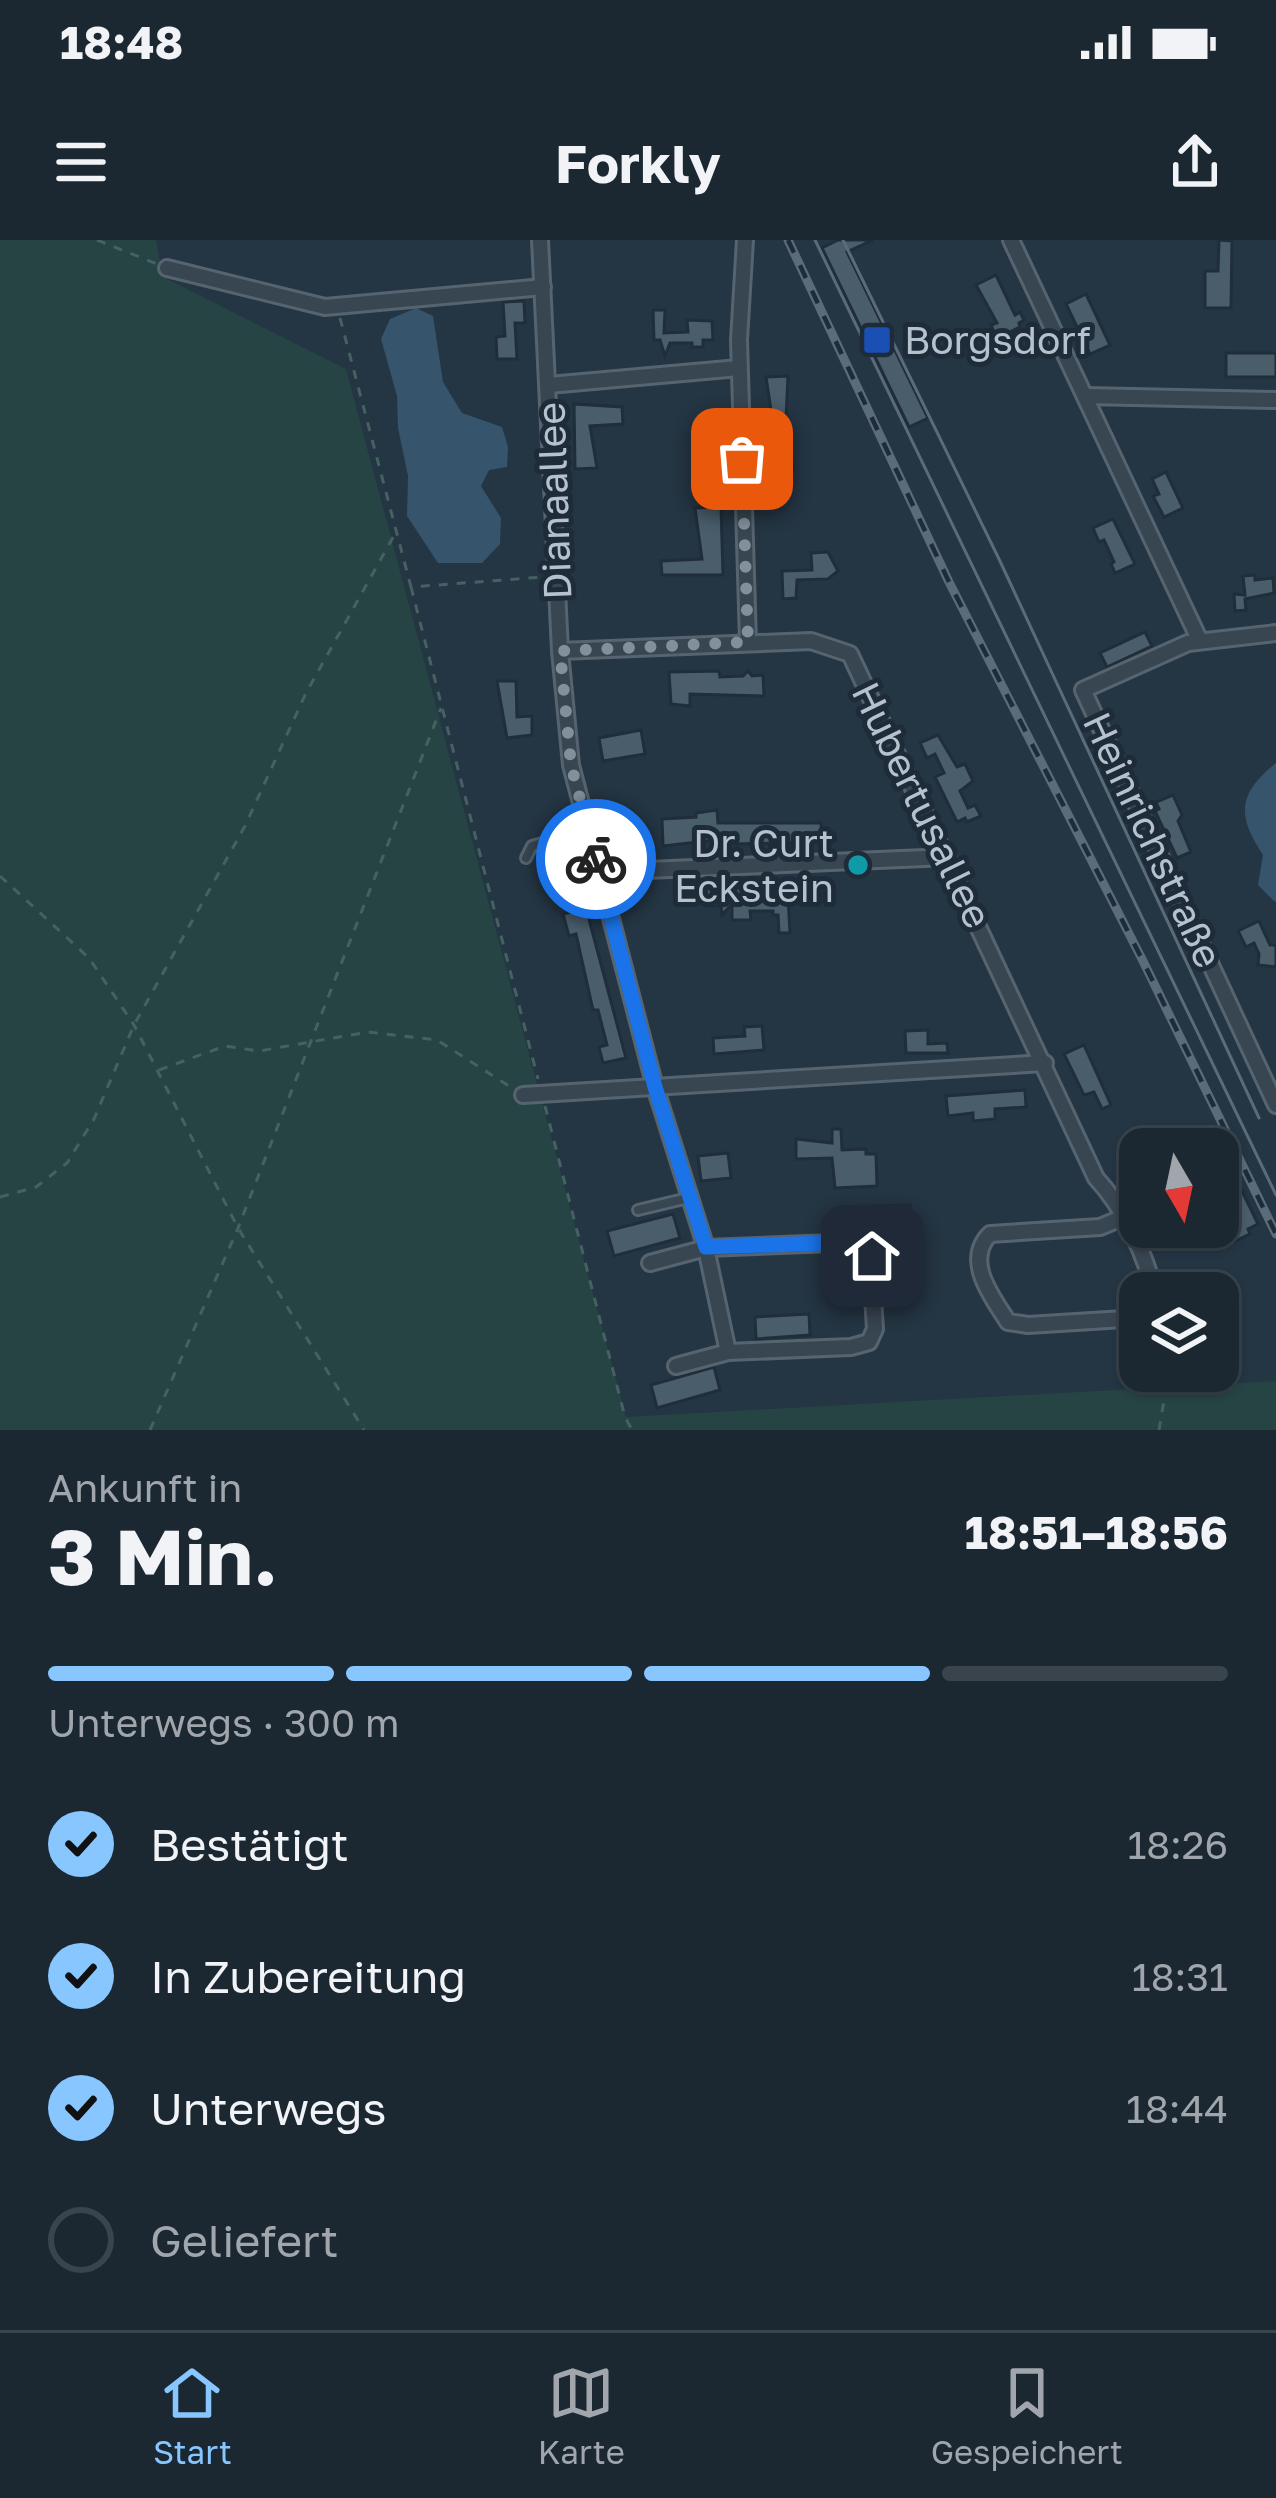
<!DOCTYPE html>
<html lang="de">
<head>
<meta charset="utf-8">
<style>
	body { margin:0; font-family:"Golos Text",sans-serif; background:#24303a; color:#f1f3f6; height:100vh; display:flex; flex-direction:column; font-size:45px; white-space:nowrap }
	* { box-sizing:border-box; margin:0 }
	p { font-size:39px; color:#a0a6ac }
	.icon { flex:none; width:66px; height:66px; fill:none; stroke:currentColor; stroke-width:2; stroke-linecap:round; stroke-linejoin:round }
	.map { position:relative; height:1190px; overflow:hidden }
	.sheet { display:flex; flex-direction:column; background:#1b2832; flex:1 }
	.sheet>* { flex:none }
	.needle { width:78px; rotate:171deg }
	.fabs { position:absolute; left:1119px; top:888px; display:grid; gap:24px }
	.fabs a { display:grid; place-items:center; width:120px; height:120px; border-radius:24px; background:#1b2832; box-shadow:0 3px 9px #0004,0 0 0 3px #39444d; font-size:60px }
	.pin { position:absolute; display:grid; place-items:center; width:102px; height:102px; color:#fff; margin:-51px; border-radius:24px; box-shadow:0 6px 18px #0006 }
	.courier { position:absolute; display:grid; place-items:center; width:120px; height:120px; margin:-60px; border:9px solid #1a73e8; border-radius:50%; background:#fff; color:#222; box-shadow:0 3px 15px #0007 }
	.summary em { font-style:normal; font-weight:700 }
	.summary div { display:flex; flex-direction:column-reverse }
	.summary { display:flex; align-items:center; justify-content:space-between; height:204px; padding:0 48px }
	h1 { font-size:78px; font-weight:700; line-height:90px }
	.bar { display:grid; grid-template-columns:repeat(4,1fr); gap:18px 12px; align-content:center; height:144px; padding:0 48px }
	.bar i { height:15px; border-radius:9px; background:#39444d }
	.bar .current { background:#87c6ff }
	.bar p { grid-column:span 4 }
	ol { padding:0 48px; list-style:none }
	li { display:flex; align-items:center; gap:36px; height:132px }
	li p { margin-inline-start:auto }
	li .icon { padding:12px; border-radius:50%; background:#87c6ff; color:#111; stroke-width:4 }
	li:last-child { color:#a0a6ac }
	li i { width:66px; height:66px; border:6px solid #39444d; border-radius:50% }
	.status { display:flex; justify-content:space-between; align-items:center; height:84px; padding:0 60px; background:#1b2832; direction:ltr }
	.status svg { height:33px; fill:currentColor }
	header { display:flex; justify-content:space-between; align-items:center; height:156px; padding:0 48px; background:#1b2832; font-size:54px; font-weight:700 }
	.tab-bar { display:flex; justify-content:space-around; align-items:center; height:168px; border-top:3px solid #39444d; background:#1b2832; font-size:33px; color:#a0a6ac }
	.tab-bar a { display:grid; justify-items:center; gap:6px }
	.tab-bar .current { color:#87c6ff }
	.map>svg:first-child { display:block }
</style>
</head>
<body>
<div class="status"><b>18:48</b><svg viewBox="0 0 49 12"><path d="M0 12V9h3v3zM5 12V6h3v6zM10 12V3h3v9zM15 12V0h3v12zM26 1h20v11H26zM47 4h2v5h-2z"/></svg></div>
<header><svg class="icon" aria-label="menu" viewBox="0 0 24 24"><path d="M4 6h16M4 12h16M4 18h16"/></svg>Forkly<svg class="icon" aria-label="share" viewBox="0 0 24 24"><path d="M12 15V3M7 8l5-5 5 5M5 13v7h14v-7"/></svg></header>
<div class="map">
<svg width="1276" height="1190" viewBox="0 0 1276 1190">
	<rect width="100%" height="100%" fill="#243543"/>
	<!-- green -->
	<path fill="#264443" d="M0,0H156L163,37L346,129L626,1177L1276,1141V1190H0Z"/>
	<!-- water -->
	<g fill="#36546b">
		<path d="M416,68L433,76L443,142L462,173L502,187L508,207L507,227L489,230L481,246L501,278L500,304L482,323H438L407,276L408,236L398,188L397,156L381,99L390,79Z"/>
		<path d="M1276,523V661L1275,662L1258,645L1263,615C1237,576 1237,554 1276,523Z"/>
	</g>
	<!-- building -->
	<g fill="#495d6b" stroke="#1f2e3a" stroke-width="3">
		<path d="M838,0H873L847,12L928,178L909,187L822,8Z"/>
		<path d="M1219,0L1232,1L1231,68H1205V31H1218Z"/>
		<path d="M996,35L1015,75L1020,72L1024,80L1019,83L1020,87L1004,95L1002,91L995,94L991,85L997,83L976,45Z"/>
		<path d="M1086,54L1110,105L1090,114L1066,64Z"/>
		<path d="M524,61L525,83H515L517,119H497L496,97L505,96L503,62Z"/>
		<path d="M653,70H665L664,93L688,92L687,80L712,81L713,100H703V107H692V103H670L665,116L660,100H654Z"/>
		<rect x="1226" y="113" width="50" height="24"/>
		<path d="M788,136L786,179L793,228H772L771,199L753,197V191L774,190L766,137Z"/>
		<path d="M574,164L622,167L623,184L590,186L597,228L575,229Z"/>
		<path d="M1166,232L1183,268L1164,277L1153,256L1159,254L1152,239Z"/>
		<path d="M721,267L723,335H662L661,321L702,319L695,268Z"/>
		<path d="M1113,279L1135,324L1115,333L1111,324L1114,322L1104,300L1099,302L1093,288Z"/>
		<path d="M828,312L838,331L828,339L797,340L796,358L783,359L782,331L812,330L811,313Z"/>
		<path d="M1255,335V340L1273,338L1274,353L1245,359L1246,370L1235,371L1234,354L1245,355L1243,336Z"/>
		<path d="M1145,392L1152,406L1107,427L1100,413Z"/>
		<path d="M719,431L720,437L743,436L748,431L752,436L763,435L764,456L690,454V466L671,464L669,432Z"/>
		<path d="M497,441H516L517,477L532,476V495L507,498Z"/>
		<path d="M641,490L645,514L603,521L599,498Z"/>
		<path d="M938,495L957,527L965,524L973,541L960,551L968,568L975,565L981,576L967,582L965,578L957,582L935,537L944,533L935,514L927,518L920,503Z"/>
		<path d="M1173,555L1182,575L1178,581L1191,612L1177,618L1155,571L1159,569L1156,562Z"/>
		<path d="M717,570L718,583H821L822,602L735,604L734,598L663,606L662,579L696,577V573Z"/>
		<path d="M755,647L758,657H788L790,693H779L778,675H773V671H750L751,680H732V664L722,675L721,666H707L706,649Z"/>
		<path d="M586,668L626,818L603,823L599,807L607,805L598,770H593L576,694L569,696L563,674Z"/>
		<path d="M1259,681L1270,705H1276V727L1258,725L1259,714L1254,703L1246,707L1238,691Z"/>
		<path d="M762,786L764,810L714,814L713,798L745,796L744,787Z"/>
		<path d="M928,790V804L947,803L948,813H906L905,791Z"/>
		<path d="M1084,805L1111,865L1102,869L1094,852L1084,855L1064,814Z"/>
		<path d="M1025,850L1026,867L995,869V879L973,881V873L948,876L946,856Z"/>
		<path d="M832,889H841L842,910L866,909V914H876L877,946L835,948L832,918L796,919V899L832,903Z"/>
		<path d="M728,913L731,938L701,941L698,916Z"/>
		<path d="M1241,949L1258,984L1248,989L1250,994L1220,1008L1210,987H1218V959Z"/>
		<path d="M910,965V984L871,985V992L852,991L851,967Z"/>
		<path d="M673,974L680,998L614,1016L607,991Z"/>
		<path d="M809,1074L810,1095L756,1099L755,1077Z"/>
		<path d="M714,1127L720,1150L657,1168L651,1145Z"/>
	</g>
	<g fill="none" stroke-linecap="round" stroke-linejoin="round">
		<!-- lane casing -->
		<g stroke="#566470" stroke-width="14">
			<g id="lane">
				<path d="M526,618L532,606L587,590"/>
				<path d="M638,970L688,958"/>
			</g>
		</g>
		<!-- street casing -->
		<g stroke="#566470" stroke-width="20">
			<g id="street">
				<path d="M540,0L560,411L571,525L655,847L706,1008L728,1112L676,1126"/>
				<path d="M745,0L739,100L748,402"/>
				<path d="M1011,0L1200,401"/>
				<path d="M167,28L325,67L543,47"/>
				<path d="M549,145L739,128"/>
				<path d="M1086,156L1276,160"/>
				<path d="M1276,393L1188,403L1083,450L1276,865"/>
				<path d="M560,411L811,401L850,414L1096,938C1124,968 1144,1012 1155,1053"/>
				<path d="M600,632L948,617"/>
				<path d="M523,855L1045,823"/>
				<path d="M1124,977L1100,987L990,994C963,1021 993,1058 1008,1082L1028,1085L1140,1078"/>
				<path d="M650,1023L706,1008L858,1002L870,1009L875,1089L869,1102L851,1107L728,1112"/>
			</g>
		</g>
		<!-- path -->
		<g stroke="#466161" stroke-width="3" stroke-dasharray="9 9" stroke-linecap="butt">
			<path d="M97,0L157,24"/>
			<path d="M340,78L411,347L543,337"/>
			<path d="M411,347L538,839"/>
			<path d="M0,636L89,718L134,785L238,988L364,1190"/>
			<path d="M159,830L225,806L259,811L368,792L437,800L512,848"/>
			<path d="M545,866L625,1177L632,1190"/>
			<path d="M0,957L36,947L67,923L94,879L134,785L245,586L306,453L396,292"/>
			<path d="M150,1190L238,988L441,468"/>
			<path d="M1159,1190L1169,1131"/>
		</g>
		<!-- lane -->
		<use href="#lane" stroke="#384652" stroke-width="8"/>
		<!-- street -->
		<use href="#street" stroke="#384652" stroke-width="14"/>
		<!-- tram -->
		<g stroke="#5a6b7a" stroke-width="3">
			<path d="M815,0L1276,955"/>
			<path d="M843,0L999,319L1259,878"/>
		</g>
		<!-- rail casing -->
		<g stroke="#5a6b7a" stroke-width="9">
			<path id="rail" d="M788,0L949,342L1143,721L1276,994"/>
		</g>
		<!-- rail -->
		<use href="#rail" stroke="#1d2c38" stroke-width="4.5" stroke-dasharray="14" stroke-linecap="butt"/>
	</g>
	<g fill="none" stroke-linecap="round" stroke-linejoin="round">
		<!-- done -->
		<path stroke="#82909c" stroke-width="12" stroke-dasharray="0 21.6" d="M596,619L571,525L560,411L748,402L742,219"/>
		<!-- route -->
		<path stroke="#1a73e8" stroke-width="15" d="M596,619L655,847L706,1007L858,1002L870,1009L872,1016"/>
	</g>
	<!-- markers -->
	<rect fill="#1a4fb4" stroke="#1d2c38" stroke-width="4.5" x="862" y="85" width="30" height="30" rx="6"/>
	<circle fill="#0f9aa8" stroke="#1d2c38" stroke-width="4.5" cx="858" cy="625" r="12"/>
	<g text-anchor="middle" stroke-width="10" stroke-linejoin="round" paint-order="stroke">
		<!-- poi labels -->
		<g font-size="39" fill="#b5c1cc" stroke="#1d2c38" text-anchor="start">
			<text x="904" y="114">Borgsdorf</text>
			<text x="834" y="617" text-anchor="end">Dr. Curt<tspan x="834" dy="45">Eckstein</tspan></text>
		</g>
		<!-- street labels -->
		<g font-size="39" fill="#b5c1cc" stroke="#1d2c38">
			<text transform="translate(554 261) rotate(-92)" y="14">Dianaallee</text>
			<text transform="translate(922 565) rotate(64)" y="14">Hubertusallee</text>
			<text transform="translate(1153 600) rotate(65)" y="14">Heinrichstraße</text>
		</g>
	</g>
</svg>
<div class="fabs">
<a><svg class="needle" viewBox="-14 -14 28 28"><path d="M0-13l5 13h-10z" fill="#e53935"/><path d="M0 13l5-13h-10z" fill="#a0a6ac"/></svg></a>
<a><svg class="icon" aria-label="layers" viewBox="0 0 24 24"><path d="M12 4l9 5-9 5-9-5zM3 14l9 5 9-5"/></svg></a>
</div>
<div class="pin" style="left:742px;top:219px;background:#ea580c"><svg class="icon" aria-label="bag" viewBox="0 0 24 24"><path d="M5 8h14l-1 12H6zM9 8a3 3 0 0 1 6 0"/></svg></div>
<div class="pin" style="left:872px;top:1016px;background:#1f2937"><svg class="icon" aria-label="home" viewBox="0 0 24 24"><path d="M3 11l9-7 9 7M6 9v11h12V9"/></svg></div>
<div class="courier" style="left:596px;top:619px"><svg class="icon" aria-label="bike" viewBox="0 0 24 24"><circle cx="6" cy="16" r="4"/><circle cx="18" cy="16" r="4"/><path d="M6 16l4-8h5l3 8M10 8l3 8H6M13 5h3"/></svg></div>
</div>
<section class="sheet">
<div class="summary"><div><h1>3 Min.</h1><p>Ankunft in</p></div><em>18:51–18:56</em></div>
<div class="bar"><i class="current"></i><i class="current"></i><i class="current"></i><i></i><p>Unterwegs · 300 m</p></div>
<ol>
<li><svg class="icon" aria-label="check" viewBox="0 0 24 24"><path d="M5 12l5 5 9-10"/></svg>Bestätigt<p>18:26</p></li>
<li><svg class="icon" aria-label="check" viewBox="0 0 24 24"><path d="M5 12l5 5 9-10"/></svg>In Zubereitung<p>18:31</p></li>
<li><svg class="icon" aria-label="check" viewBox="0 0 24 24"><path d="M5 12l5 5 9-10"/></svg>Unterwegs<p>18:44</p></li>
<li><i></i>Geliefert</li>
</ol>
</section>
<nav class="tab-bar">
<a class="current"><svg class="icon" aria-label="home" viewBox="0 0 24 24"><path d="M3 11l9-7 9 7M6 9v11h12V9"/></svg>Start</a>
<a><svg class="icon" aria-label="map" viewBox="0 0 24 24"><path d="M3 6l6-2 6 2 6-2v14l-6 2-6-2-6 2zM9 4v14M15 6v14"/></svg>Karte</a>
<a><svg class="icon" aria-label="saved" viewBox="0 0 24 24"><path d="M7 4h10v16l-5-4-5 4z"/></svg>Gespeichert</a>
</nav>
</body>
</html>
